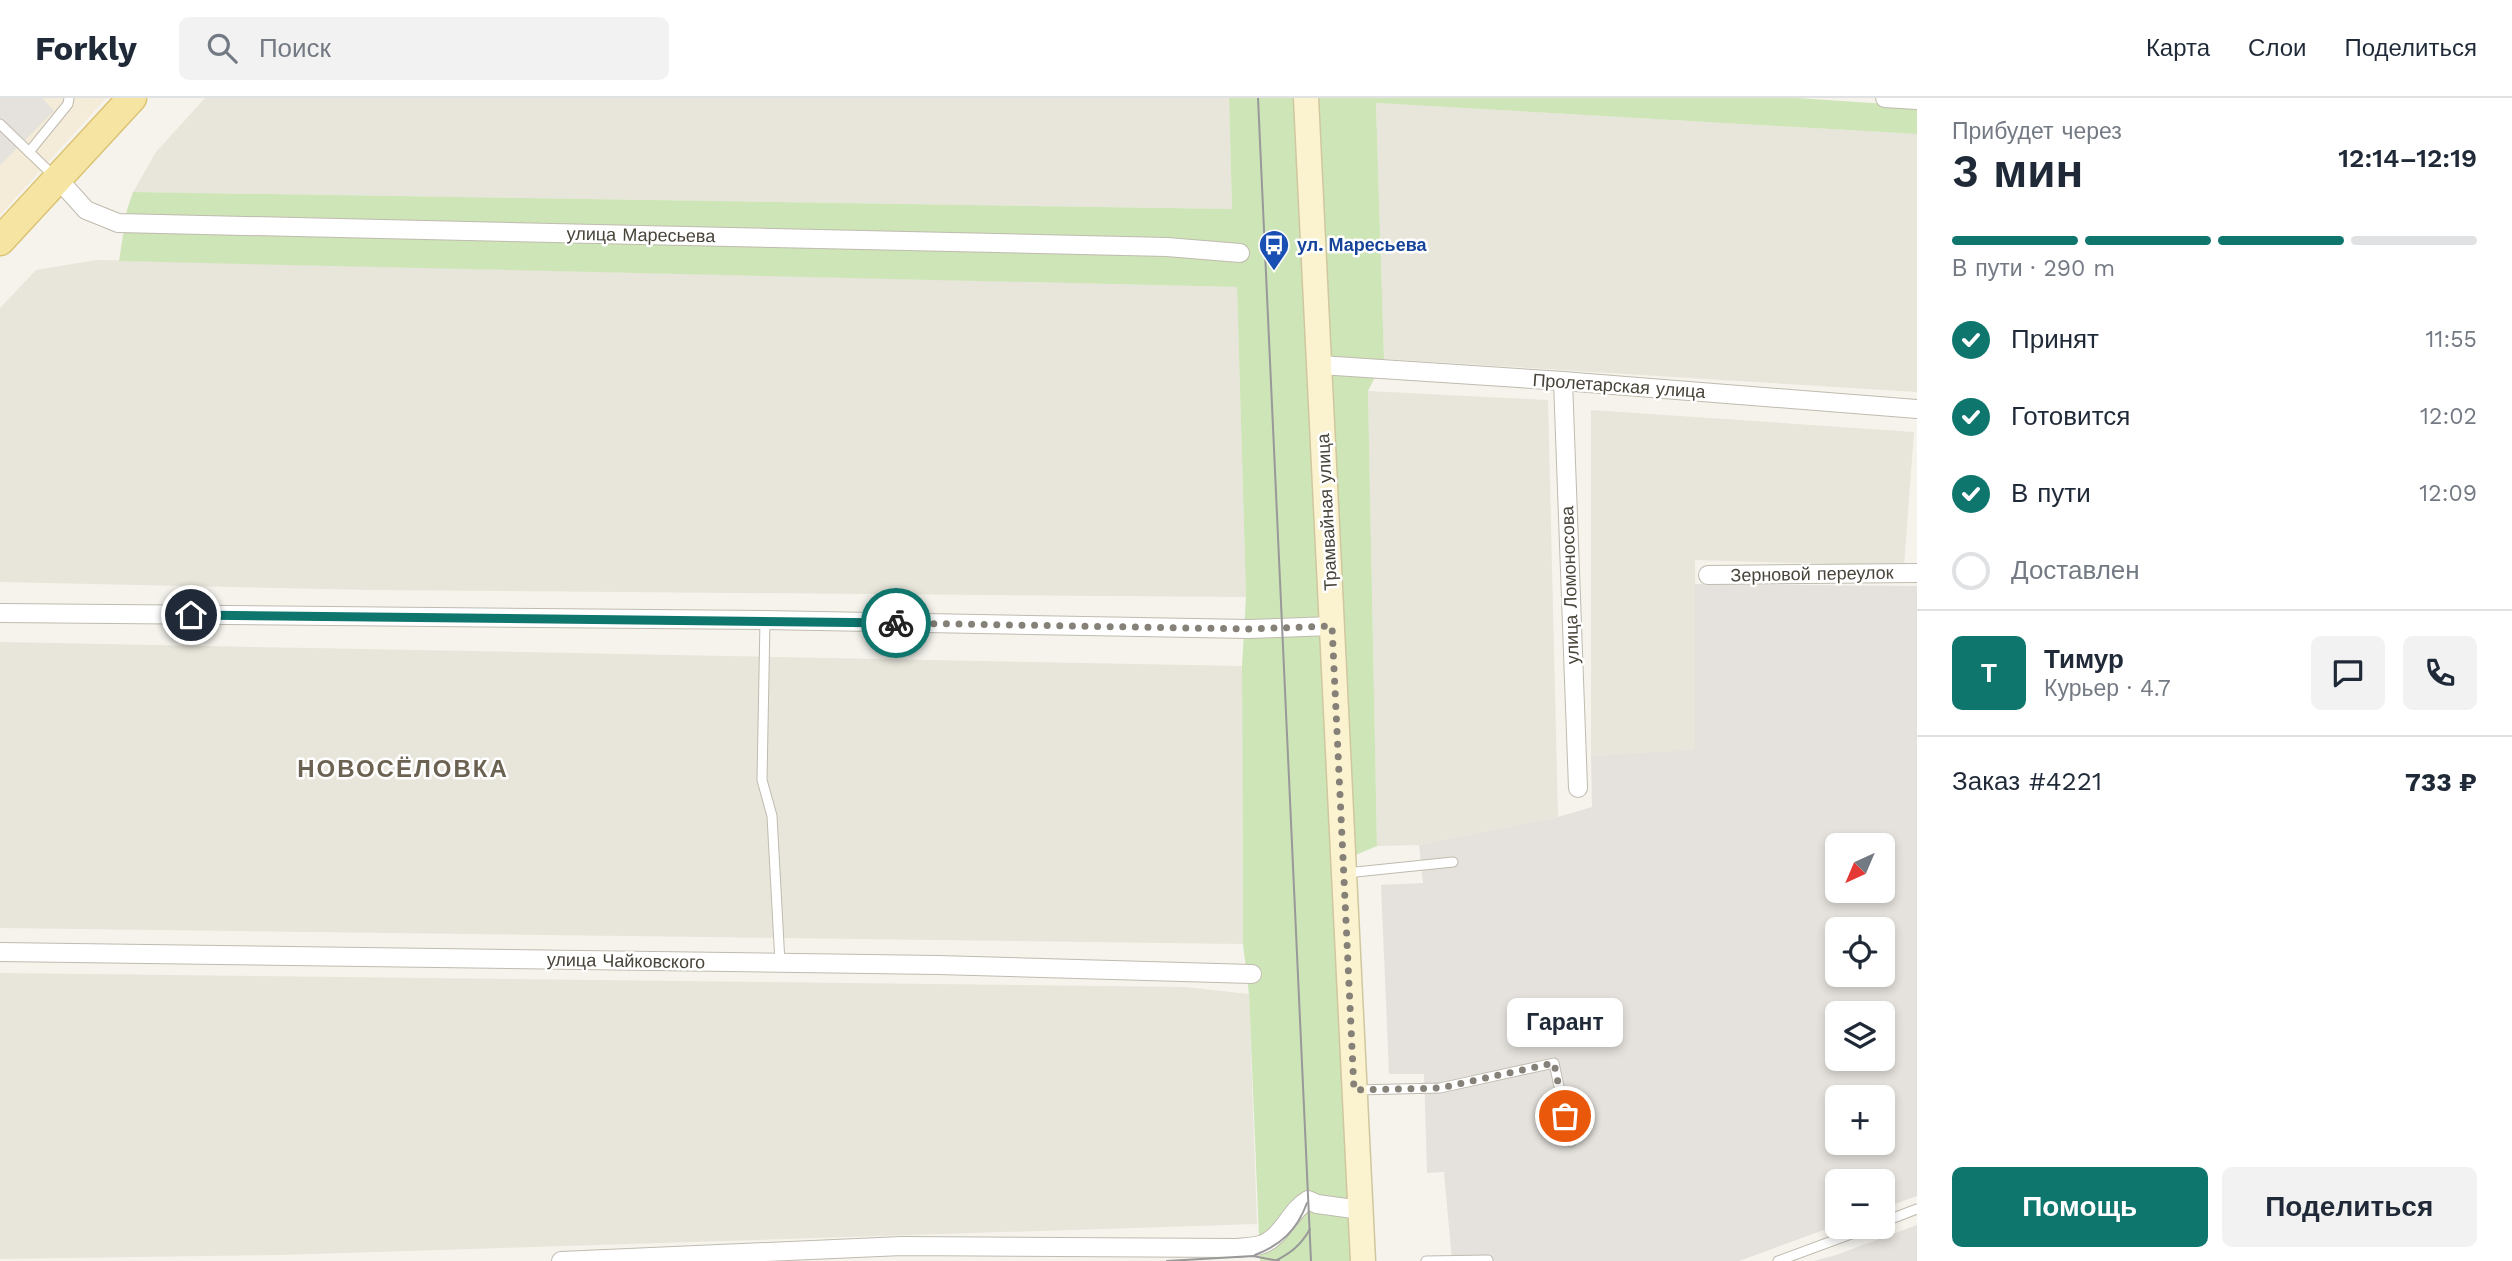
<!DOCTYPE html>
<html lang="ru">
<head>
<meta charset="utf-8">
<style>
	body { margin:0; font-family:"Work Sans",sans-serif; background:#f2f2f3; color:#1f2937; height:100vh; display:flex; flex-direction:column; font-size:26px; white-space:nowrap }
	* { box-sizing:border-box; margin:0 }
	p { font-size:23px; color:#747a83 }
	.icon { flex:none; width:38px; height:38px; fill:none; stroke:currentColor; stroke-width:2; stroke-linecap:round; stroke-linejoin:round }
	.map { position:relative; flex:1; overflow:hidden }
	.details { display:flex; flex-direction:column; background:#fff; width:595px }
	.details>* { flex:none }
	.needle { width:46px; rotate:224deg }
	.buttons { position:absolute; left:1825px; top:735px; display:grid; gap:14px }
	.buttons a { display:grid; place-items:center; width:70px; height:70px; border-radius:10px; background:#fff; box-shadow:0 4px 10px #0003; font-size:35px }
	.pin { position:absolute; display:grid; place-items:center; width:60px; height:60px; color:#fff; margin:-30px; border:4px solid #fff; border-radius:50%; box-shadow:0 2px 7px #0007 }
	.courier { position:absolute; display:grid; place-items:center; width:70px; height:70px; margin:-35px; border:5px solid #0f766e; border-radius:50%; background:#fff; color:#222; box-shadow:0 2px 9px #0007 }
	.bubble { position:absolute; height:49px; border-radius:10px; background:#fff; box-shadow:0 4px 10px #0003; font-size:23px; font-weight:600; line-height:49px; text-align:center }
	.overview em { font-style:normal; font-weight:600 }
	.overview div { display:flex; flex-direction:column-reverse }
	.overview { display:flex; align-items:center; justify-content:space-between; height:119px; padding:0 35px }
	h1 { font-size:46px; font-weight:600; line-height:52px }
	.bar { display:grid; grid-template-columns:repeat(4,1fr); gap:10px 7px; align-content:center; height:84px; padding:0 35px }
	.bar i { height:9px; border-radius:5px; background:#e0e1e3 }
	.bar .on { background:#0f766e }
	.bar p { grid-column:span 4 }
	.line { display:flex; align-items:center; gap:18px; padding:0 35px; border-top:2px solid #e0e1e3 }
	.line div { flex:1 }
	.round { display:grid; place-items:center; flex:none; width:74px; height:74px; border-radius:10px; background:#f2f2f3 }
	ol { padding:0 35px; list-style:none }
	li { display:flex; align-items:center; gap:21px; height:77px }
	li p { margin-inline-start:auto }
	li .icon { padding:7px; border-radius:50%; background:#0f766e; color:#fff; stroke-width:4 }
	li:last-child { color:#747a83 }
	li i { width:38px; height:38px; border:4px solid #e0e1e3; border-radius:50% }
	.action { display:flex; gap:14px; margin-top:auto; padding:14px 35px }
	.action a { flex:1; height:80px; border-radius:10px; background:#0f766e; color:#fff; font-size:28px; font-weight:600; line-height:80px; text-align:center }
	.action a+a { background:#f2f2f3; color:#1f2937 }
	header { display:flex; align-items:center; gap:42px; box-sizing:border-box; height:98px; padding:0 35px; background:#fff; border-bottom:2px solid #e0e1e3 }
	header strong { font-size:33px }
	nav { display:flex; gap:38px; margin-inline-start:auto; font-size:24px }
	.search { width:490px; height:63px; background:#f2f2f3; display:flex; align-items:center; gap:18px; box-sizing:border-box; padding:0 24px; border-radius:10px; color:#747a83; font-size:26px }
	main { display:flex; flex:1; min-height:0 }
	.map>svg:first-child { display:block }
</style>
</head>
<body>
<header>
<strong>Forkly</strong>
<div class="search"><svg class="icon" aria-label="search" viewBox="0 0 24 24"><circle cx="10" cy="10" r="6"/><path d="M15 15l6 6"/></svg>Поиск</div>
<nav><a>Карта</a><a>Слои</a><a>Поделиться</a></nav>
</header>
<main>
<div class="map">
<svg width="1917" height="1163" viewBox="0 0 1917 1163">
	<rect width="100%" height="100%" fill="#f5f3ec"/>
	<!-- residential -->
	<g fill="#e8e5da">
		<path d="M205,0H1229L1232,111L133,94L156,54Z"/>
		<path d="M1376,5L1917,36V294L1384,261Z"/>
		<path d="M97,162L1237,189L1246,499L373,492L0,484V210L36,172Z"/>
		<path d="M1368,293L1548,302L1558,719L1419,747L1377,748Z"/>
		<path d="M1591,312L1914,334L1904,468L1695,462L1696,653L1591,658Z"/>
		<path d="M0,544L1242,568L1243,846L0,830Z"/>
		<path d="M0,875L1185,889L1249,896L1257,1126L280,1157L0,1161Z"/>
	</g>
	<!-- commercial -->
	<path fill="#f4ebd9" d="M0,0H106L0,117Z"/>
	<!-- industrial -->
	<g fill="#e5e2dd" fill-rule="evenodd">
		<path d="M0,0H42L54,13L0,67Z"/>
		<path d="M1695,486L1917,488V1098L1883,1110V1083H1838L1837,1127L1739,1163H1452L1444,1074L1427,1075L1424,976H1389L1381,787L1423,785L1419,747L1558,719L1592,709L1591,658L1695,652ZM1838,747H1883V793H1838ZM1838,831H1883V877H1838ZM1838,915H1883V961H1838ZM1838,999H1883V1045H1838Z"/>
		<path d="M1917,1127V1163H1814L1836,1157Z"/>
	</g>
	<!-- green -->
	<g fill="#cee5b8">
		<path d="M1229,0H1296L1353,1163H1260L1249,896L1243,846L1242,568L1246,499L1237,189L119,163L127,112L133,94L1232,111Z"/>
		<path d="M1316,0H1797L1917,8V36L1376,5L1384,261L1368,293L1377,748L1353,758Z"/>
	</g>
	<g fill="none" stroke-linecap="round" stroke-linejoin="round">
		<!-- lane casing -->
		<g stroke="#c0bbaf" stroke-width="11">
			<g id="lane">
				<path d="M0,26L54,78"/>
				<path d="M29,54L68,6L69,0"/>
				<path d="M765,522L762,682L772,718L780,865"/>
				<path d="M1346,775L1453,764"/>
				<path d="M1356,992L1440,990L1554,965L1571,1044"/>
				<path d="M1883,1124L1917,1111"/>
				<path d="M1426,1163L1488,1162"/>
				<path d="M1778,1163L1870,1129"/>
			</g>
		</g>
		<!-- street casing -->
		<g stroke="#c0bbaf" stroke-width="20">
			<g id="street">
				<path d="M1885,0L1917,2"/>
				<path d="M58,81L86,112L118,125L1167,149L1240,155"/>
				<path d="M1320,267L1563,283L1917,311"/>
				<path d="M1563,283L1578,690"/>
				<path d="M1708,477L1917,475"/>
				<path d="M0,515L765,522L1249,531L1332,528"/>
				<path d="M0,854L938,867L1252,876"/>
				<path d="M561,1163L902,1148L1237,1150C1245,1149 1253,1149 1260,1147C1283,1140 1289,1113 1308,1102L1317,1106L1361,1112"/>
			</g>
		</g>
		<!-- secondary casing -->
		<g stroke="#d0c79f" stroke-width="27">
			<path id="secondary" d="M1306,0L1363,1163"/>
		</g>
		<!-- primary casing -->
		<g stroke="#dbc373" stroke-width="31">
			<path id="primary" d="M0,143L132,0"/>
		</g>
		<!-- lane -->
		<use href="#lane" stroke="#fff" stroke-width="9"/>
		<!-- street -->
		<use href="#street" stroke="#fff" stroke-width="18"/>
		<!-- secondary -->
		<use href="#secondary" stroke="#fbf3d0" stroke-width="24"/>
		<!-- primary -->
		<use href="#primary" stroke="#f6e4a3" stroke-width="28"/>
		<!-- tram -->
		<g stroke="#999" stroke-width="2">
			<path d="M1258,0L1311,1163"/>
			<path d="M1255,1157C1281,1147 1297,1132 1307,1105"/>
			<path d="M1167,1163L1253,1158L1279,1163"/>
			<path d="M1275,1163C1291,1155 1301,1147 1310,1131"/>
		</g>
	</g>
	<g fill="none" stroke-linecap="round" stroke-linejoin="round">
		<!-- done -->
		<path stroke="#858178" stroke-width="7" stroke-dasharray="0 12.6" d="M896,525L1249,531L1332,528L1354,992L1440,990L1554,965L1565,1018"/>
		<!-- route -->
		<path stroke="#0f766e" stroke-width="9" d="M191,517L896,525"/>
	</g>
	<!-- icons -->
	<defs>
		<g id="bus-pin" transform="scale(1.575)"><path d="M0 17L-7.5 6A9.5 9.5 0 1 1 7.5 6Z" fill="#1a4fb4" stroke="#fff"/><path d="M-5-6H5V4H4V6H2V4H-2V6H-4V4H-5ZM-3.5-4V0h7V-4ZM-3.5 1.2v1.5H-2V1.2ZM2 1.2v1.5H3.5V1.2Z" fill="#fff"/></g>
	</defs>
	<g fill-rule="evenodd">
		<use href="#bus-pin" x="1274" y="147"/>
	</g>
	<g text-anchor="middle" stroke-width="5" stroke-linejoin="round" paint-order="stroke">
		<!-- street labels -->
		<g font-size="18" fill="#49443a" stroke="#fff">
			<text transform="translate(641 137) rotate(1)" y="6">улица Маресьева</text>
			<text transform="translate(1619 288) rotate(4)" y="6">Пролетарская улица</text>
			<text transform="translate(1327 414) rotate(-93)" y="6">Трамвайная улица</text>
			<text transform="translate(1812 476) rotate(-1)" y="6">Зерновой переулок</text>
			<text transform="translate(1570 487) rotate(-92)" y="6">улица Ломоносова</text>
			<text transform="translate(626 863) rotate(1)" y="6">улица Чайковского</text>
		</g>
		<!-- transit labels -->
		<g font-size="18" font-weight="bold" fill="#164399" stroke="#fff" text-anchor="start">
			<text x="1297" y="153">ул. Маресьева</text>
		</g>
		<!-- district labels -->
		<g font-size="24" font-weight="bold" letter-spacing="2" fill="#6b6252" stroke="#fff">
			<text x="403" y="679">НОВОСЁЛОВКА</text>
		</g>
	</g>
</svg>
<div class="buttons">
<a><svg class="needle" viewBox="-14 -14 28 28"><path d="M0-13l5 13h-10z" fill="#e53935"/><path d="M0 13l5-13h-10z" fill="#747a83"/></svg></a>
<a><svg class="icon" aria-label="locate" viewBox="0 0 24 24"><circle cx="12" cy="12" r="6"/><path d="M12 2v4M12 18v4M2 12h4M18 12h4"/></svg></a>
<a><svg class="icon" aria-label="layers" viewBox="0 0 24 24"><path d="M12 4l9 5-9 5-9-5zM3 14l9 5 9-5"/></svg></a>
<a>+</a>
<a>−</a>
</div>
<div class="pin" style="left:1565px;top:1018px;background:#ea580c"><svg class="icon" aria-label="bag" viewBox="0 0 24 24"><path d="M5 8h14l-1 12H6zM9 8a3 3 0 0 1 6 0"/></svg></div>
<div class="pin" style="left:191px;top:517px;background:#1f2937"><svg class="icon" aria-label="home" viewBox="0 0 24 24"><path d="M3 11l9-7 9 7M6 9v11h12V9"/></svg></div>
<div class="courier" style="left:896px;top:525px"><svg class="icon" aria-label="bike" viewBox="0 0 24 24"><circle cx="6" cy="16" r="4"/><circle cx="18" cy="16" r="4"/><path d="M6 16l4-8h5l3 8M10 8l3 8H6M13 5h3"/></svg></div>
<div class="bubble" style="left:1507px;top:900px;width:116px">Гарант</div>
</div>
<section class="details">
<div class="overview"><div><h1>3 мин</h1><p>Прибудет через</p></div><em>12:14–12:19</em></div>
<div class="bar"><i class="on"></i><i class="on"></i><i class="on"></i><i></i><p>В пути · 290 m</p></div>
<ol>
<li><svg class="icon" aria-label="check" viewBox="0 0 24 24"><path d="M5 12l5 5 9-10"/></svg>Принят<p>11:55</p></li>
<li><svg class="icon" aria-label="check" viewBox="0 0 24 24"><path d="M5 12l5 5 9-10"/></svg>Готовится<p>12:02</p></li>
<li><svg class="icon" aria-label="check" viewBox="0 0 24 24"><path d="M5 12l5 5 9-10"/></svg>В пути<p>12:09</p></li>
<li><i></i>Доставлен</li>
</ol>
<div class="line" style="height:126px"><b class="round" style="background:#0f766e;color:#fff">Т</b><div><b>Тимур</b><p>Курьер · 4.7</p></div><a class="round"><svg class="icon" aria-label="chat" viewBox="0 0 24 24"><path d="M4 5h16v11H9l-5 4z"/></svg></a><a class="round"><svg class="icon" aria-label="phone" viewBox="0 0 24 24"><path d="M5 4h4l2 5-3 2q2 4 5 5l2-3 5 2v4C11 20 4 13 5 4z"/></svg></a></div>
<div class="line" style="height:91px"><div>Заказ #4221</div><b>733 ₽</b></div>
<div class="action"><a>Помощь</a><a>Поделиться</a></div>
</section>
</main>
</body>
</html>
